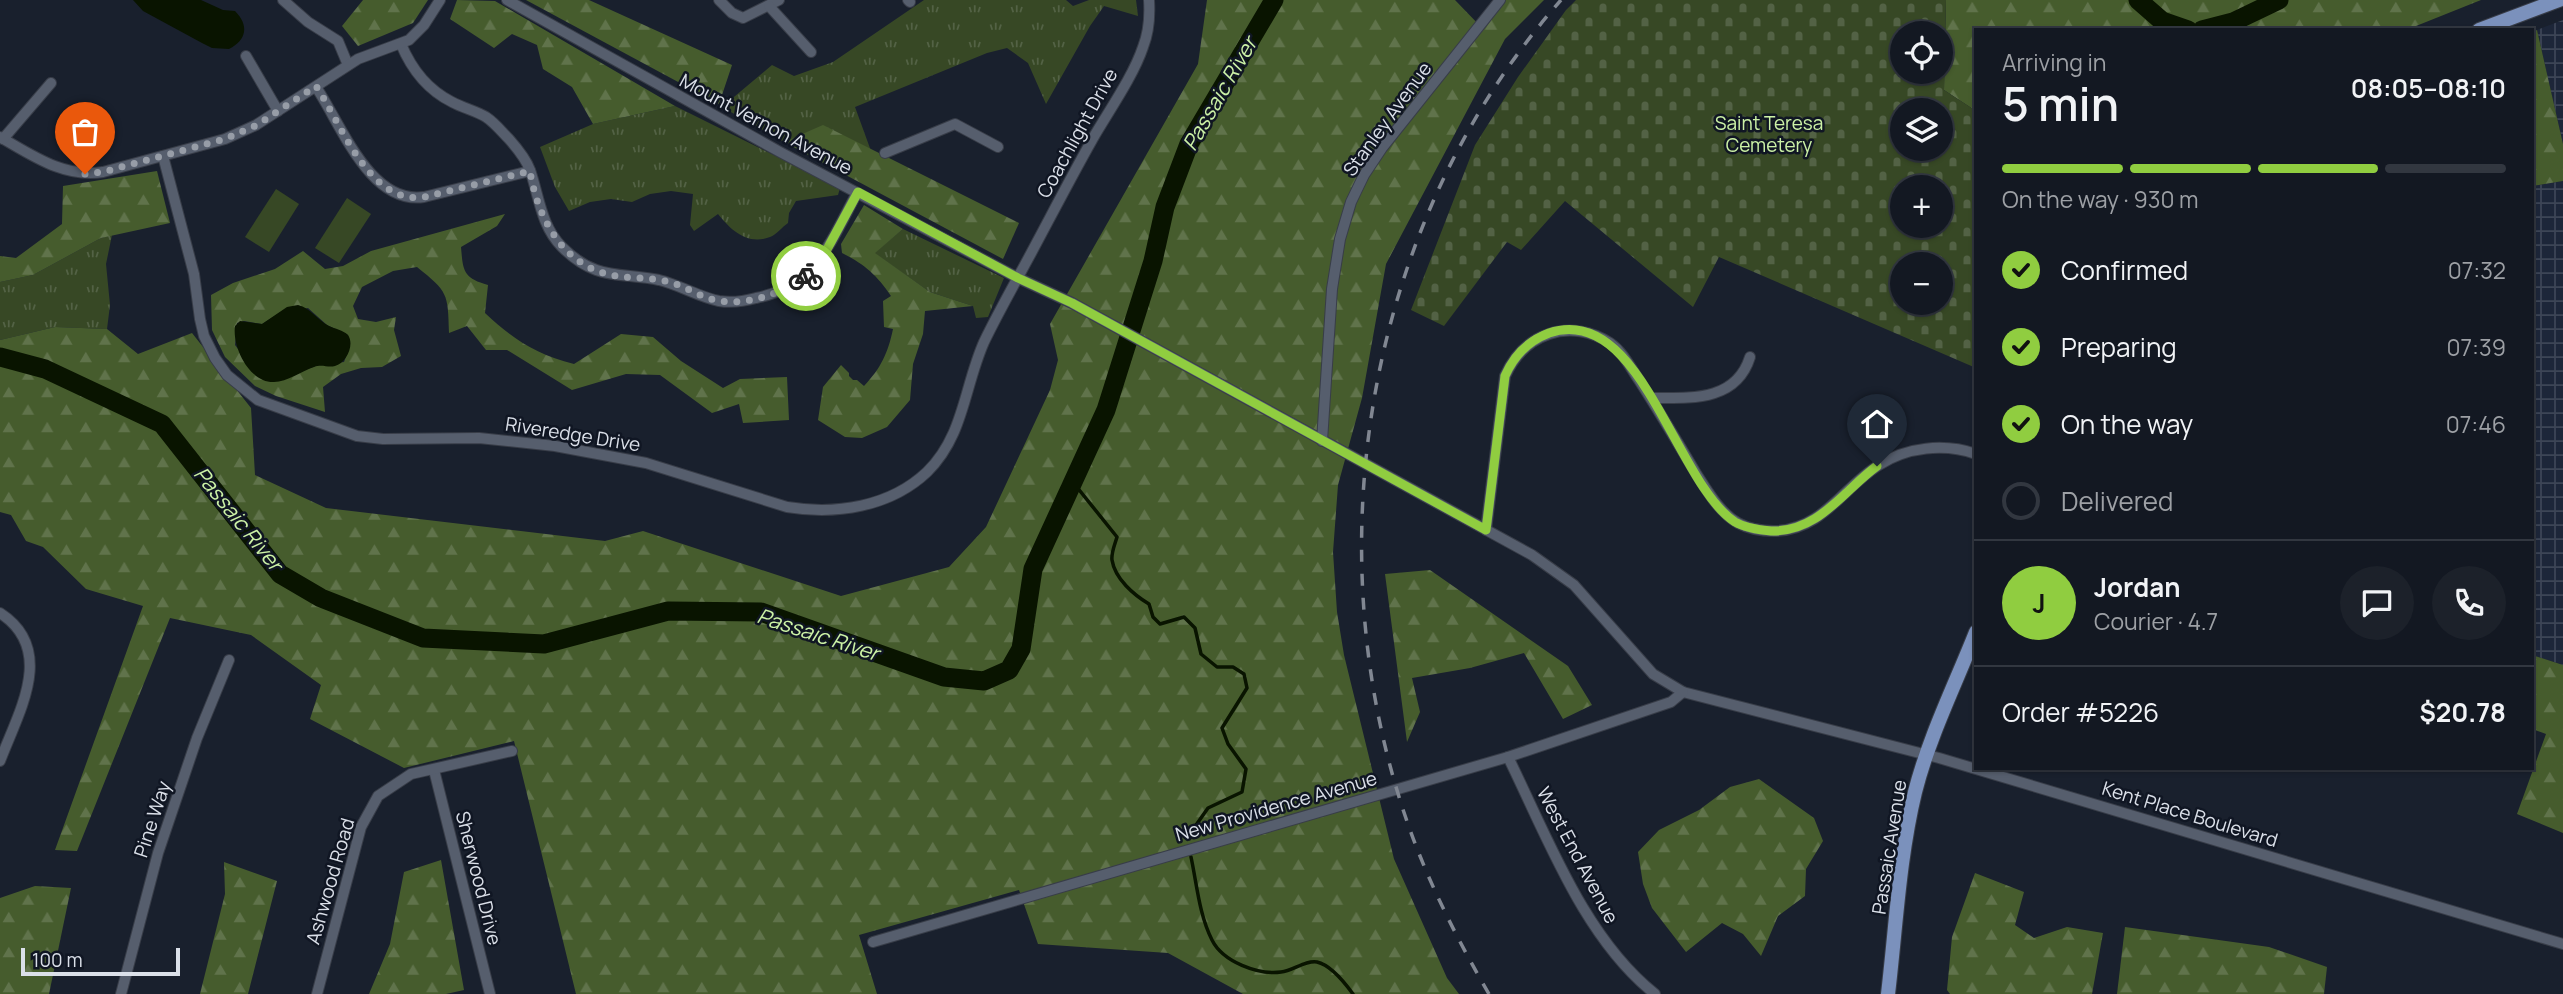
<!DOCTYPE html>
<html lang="en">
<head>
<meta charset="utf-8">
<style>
	body { margin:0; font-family:Manrope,sans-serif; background:#1c212a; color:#f1f3f6; height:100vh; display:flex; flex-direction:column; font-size:26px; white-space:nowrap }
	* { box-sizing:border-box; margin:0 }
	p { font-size:23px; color:#9da0a5 }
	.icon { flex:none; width:38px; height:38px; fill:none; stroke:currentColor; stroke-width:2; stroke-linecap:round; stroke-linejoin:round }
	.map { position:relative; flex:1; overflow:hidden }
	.details { position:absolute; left:1974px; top:28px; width:560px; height:742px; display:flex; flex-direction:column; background:#131822; border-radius:0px; box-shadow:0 2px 5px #0004,0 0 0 2px #323740 }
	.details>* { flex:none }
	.controls { position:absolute; left:1890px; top:21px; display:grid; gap:14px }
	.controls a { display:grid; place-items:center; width:63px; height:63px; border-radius:50%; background:#131822; box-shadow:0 2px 5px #0004,0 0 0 2px #323740; font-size:35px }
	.scale { position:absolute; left:21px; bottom:18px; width:159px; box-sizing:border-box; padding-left:7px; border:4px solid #dbe0e9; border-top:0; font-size:19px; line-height:24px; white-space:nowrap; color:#dbe0e9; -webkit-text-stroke:5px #101623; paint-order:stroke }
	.pin { position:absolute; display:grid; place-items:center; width:60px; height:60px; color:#fff; margin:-72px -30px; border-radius:50% 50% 50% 0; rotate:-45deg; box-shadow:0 0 7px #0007 }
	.pin .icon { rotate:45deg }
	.courier { position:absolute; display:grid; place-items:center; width:70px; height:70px; margin:-35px; border:5px solid #90cd40; border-radius:50%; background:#fff; color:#222; box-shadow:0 2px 9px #0007 }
	.headline em { font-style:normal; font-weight:600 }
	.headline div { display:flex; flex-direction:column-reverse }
	.headline { display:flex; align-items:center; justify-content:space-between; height:119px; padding:0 28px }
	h1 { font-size:46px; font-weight:600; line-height:52px }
	.bar { display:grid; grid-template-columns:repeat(4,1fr); gap:10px 7px; align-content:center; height:84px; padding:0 28px }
	.bar i { height:9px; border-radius:5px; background:#323740 }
	.bar .current { background:#90cd40 }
	.bar p { grid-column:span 4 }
	.line { display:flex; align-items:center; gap:18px; padding:0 28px; border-top:2px solid #323740 }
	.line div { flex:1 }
	.round { display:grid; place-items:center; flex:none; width:74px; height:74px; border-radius:37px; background:#1c212a }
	ol { padding:0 28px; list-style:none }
	li { display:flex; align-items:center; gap:21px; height:77px }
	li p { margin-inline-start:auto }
	li .icon { padding:7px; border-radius:50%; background:#90cd40; color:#111; stroke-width:4 }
	li:last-child { color:#9da0a5 }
	li i { width:38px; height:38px; border:4px solid #323740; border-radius:50% }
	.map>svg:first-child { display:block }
</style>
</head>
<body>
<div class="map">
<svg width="2563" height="994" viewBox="0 0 2563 994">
	<defs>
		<pattern id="industrial-grid" width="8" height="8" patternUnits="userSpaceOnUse" patternTransform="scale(1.75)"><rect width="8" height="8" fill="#1d2639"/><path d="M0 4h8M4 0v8" fill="none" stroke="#3d4556"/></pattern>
		<pattern id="grass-tufts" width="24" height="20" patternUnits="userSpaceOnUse" patternTransform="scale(1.75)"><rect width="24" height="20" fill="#374825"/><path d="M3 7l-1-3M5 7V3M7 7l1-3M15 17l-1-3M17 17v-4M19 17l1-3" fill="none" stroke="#536245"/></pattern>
		<pattern id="forest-firs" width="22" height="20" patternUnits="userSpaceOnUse" patternTransform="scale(1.75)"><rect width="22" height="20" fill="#465c2d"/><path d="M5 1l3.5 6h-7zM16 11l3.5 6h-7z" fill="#60734b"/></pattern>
		<pattern id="cemetery-stones" width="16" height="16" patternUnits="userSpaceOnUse" patternTransform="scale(1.75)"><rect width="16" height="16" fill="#374825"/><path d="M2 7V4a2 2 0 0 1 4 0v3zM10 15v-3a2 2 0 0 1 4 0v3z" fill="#536245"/></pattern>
	</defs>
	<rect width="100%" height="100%" fill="#19202d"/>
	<!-- industrial -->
	<g fill="url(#industrial-grid)">
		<path d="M2563,20V144L2537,30Z"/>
		<path d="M2563,181V665L2532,655V186Z"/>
	</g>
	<!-- grass -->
	<g fill="url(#grass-tufts)">
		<path d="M924,0H1066L1073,6L1089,0H1136L1138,16L1104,6L1090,26L1046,104L1028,63L1007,48L987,53L855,107L871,151L823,126L784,142L722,107L772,65L794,76L833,62Z"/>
		<path d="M675,106L840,188L838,195L796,201L789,213L788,223C782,227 776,235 770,237C747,246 730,229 718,214L694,231L690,225L693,194L671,191L650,194L632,202L611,199L590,202L569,211L555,187L540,147L593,124Z"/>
		<path d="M903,229L1004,278L988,317L976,318L973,306L930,292L874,253Z"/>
		<path d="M112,235L106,264L110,305L107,329L55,327L0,340V282L33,275L101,238Z"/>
	</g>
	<!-- forest -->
	<g fill="url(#forest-firs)" fill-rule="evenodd">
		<path d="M363,0H428L413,23L358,46L342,26Z"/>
		<path d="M457,0L495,1L675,106L593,124L572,87L543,69L537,45L512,34L494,48L450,19Z"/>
		<path d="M526,0H589L732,65L719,104Z"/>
		<path d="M1207,0H1455L1482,28L1502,0H1544L1505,39L1386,264L1362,398L1338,485L1333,552L1337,612L1344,655L1394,859L1447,978L1459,994H1243L1168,953L1038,944L1019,890L859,935L877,994H576L514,741L404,768L310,719L321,685L251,635L170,618L77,851L55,850L143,606L86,589L43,547L26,541L11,515L0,512V340L55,327L107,329L138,354L192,333L251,408L255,475L326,508L605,541L643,531L841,596L949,567L986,527L1050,390L1058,360L1050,324L1198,64Z"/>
		<path d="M1946,0H2481L2406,30H1976V111L1944,90Z"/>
		<path d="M2537,30L2563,144V181L2532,186V32Z"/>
		<path d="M823,125L1019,223L1003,259L784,142Z"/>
		<path d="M157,171L170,223L101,238L33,275L0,282V256L16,258L62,224L63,186Z"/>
		<path d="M864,205L903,229L875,253L930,292L973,306L925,311L923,334L913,364L910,400L887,427L862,438L845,437L818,420L823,387L841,365L849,373V376L853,380H857L864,386C881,368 888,353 893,329L884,327L883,301L891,296C877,275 864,264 842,253L841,244Z"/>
		<path d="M505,214L497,226L461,247C463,271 463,278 488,285L485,313C514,340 536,354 574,364L621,334L653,337L681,361L723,388L740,379L787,377L789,420L743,423L739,404L712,413L660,375L626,374L572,390L507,350H486L467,326L449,333C448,293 448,292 417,267L393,271L362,287L353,306L358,319L376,322L396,317L394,330L401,356L382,367L361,368L341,374L323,387L325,412L276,396L255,386L225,357L212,330L211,295L233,283L275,269L303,251L325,269L343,266L371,251ZM308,308L327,325L348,335L350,346L344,362C334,364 324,363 316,366C264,383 272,396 235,345L237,323L244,321L262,324L278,314Z"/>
		<path d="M1430,570L1568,666L1592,705L1563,719L1524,653L1470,668L1412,678L1420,712L1407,742L1385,574Z"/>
		<path d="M2532,655L2563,665V833L2517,814L2546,734L2532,729Z"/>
		<path d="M1759,779L1814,818L1823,841L1806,869L1805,896L1778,916L1761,956L1743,934L1722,923L1686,952L1652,908L1643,884L1638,852L1659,830L1699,810L1730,787Z"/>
		<path d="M441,860L464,990L446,994H369L390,944L404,872Z"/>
		<path d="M224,862L277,881L248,994H200L225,894Z"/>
		<path d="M1975,873L2024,892L2015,925L2034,938L2067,927L2103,933L2092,994H1950L1947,990L1952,937Z"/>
		<path d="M35,886L71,888L49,994H0V898Z"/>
		<path d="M2125,927L2269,947L2327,967L2324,994H2117Z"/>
	</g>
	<!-- cemetery -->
	<path fill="url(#cemetery-stones)" fill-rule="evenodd" d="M1576,0H1946L1944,90L1976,111V368L1719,257L1693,307L1565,201L1521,250L1507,242L1444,326L1411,310L1475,145L1518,77L1566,10ZM1902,33H1941V72H1902ZM1902,110H1941V149H1902ZM1902,187H1941V226H1902ZM1902,264H1941V303H1902Z"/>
	<!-- pitch -->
	<g fill="#374825">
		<path d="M276,189L299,204L269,252L245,237Z"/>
		<path d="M347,198L371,214L339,263L315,248Z"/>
	</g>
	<!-- water -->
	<g fill="#091400">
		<path d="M133,0H201L223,10L235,11C249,25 247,40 229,49L212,48L202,43L143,11Z"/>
		<path d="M298,305C311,308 317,320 329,326C335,329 343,330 348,335C355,345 346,363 335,366C328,368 322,364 314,367C302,371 287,382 274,382C250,383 232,348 235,326L240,321L262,324L287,307Z"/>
	</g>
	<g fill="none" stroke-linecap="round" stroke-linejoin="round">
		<!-- stream -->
		<g stroke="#091400" stroke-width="3.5">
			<path d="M1072,481L1117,537C1115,544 1111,553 1112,560C1115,579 1134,595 1149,604L1153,617L1160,624L1184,617L1195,628L1201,654L1217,667H1233L1244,674L1247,688L1222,728L1228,744L1246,769L1242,792L1208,808L1189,835"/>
			<path d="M1191,857C1197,885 1199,914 1212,940C1223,962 1258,975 1281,972C1293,971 1305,960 1317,962C1331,965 1345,983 1353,994"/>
		</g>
		<!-- river -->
		<g stroke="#091400" stroke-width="19">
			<path d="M2138,0L2162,21L2188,30"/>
			<path d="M2202,30L2233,22L2279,0"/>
			<path d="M0,357L45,369L162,424L280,574L321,598L423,638L544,644L668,611L761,612L944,677L984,681L1009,670L1021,649L1033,569L1106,410L1153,261L1165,207L1189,144L1274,0"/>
		</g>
		<!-- minor casing -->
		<g stroke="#383d48" stroke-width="12">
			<g id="minor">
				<path d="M283,0L308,22L338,41L348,65"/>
				<path d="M507,0L780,152L1018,278L1072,303L1532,555L1574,585L1653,674L1683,692L1939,758L2563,944"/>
				<path d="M719,0L732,13L743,18L779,0"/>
				<path d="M908,0L910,2"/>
				<path d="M769,6L811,52"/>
				<path d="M401,44C411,68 428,90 452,102C463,108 476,111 486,117C495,123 502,132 509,139C517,148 526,159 530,170C539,196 541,226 562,247C596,281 619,272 659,280C680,285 699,297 719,301C731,303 745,301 756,298C816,286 831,241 857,193"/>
				<path d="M246,56L278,111"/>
				<path d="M316,87C341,124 370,205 424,197L530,171"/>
				<path d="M0,137C33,156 64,178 103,172L225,139L256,125L358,59L409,40L424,25L440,0"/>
				<path d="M3,139L51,83"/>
				<path d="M885,153L955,124L998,147"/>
				<path d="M163,156L194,274L200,319L204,336L215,358L227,375L258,400L357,436L383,439L479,438L555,446L646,463L787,507C836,515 890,507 927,472C964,436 964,387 984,342C998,313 1014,285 1029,257C1050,218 1070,179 1092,140C1108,112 1133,77 1143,47C1149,32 1150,16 1149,0"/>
				<path d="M1651,398C1690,398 1736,402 1750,357"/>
				<path d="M1322,441L1332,289L1340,239L1351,202L1364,175L1382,148L1500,0"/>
				<path d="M1486,530L1505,376C1514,356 1528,341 1549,334C1569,327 1592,331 1610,343C1623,352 1630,367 1639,380C1659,411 1678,443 1697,475C1708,492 1720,513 1738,523C1749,529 1762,531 1774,531C1823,530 1842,488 1879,465C1907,447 1944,443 1976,454"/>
				<path d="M0,613C57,650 18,713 0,761"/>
				<path d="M1508,757C1547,836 1584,938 1655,994"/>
				<path d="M434,770L490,994"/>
				<path d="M873,942L1508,757L1671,702L1683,692"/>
				<path d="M121,994L158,853L197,738L229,660"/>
				<path d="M317,994L361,827L378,796L411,774L512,751"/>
			</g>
		</g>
		<!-- major casing -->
		<g stroke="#383d48" stroke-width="16">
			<g id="major">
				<path d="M2479,30L2559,0"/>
				<path d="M1888,994C1896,927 1899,858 1915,792C1929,737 1955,685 1976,632"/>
			</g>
		</g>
		<!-- minor -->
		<use href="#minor" stroke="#565e6d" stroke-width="10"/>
		<!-- major -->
		<use href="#major" stroke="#7b91bc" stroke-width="14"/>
		<!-- rail -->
		<path stroke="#818792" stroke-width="3.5" stroke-dasharray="12 12" stroke-linecap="butt" d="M1489,994C1453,932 1421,868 1400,800C1315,530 1372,214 1561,0"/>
	</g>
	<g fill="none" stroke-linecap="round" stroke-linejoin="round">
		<!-- done -->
		<path stroke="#979da7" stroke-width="7" stroke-dasharray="0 12.6" d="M85,174L103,172L225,139L257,125L316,86C341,123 370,206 424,197L530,171C537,216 562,265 611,275C630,279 650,277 670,282C687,287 703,299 720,301C751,305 782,293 806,276"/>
		<!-- route -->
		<path stroke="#90cd40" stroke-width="9" d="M806,276L825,253L858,192L1018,278L1072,303L1486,530L1505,376C1514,355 1528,341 1549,333C1641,302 1675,483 1735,522C1745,528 1760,530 1771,531C1819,532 1843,491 1877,466"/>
	</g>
	<g text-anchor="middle" stroke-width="5" stroke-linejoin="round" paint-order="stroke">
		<!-- street labels -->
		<g font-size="19" fill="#dbe0e9" stroke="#101623">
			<text transform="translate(1387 119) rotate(-54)" y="7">Stanley Avenue</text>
			<text transform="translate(766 124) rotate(28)" y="7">Mount Vernon Avenue</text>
			<text transform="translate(1077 133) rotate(-61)" y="7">Coachlight Drive</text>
			<text transform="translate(573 434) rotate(9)" y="7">Riveredge Drive</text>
			<text transform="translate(1276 806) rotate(-16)" y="7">New Providence Avenue</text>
			<text transform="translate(2190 814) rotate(17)" y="7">Kent Place Boulevard</text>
			<text transform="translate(152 819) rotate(-72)" y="7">Pine Way</text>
			<text transform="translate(1889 847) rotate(-81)" y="7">Passaic Avenue</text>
			<text transform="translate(1578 855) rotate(62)" y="7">West End Avenue</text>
			<text transform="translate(479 878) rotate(76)" y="7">Sherwood Drive</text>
			<text transform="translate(330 881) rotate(-74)" y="7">Ashwood Road</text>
		</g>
		<!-- park labels -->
		<g font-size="19" fill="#ccf2a6" stroke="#101623">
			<text x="1769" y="130">Saint Teresa<tspan x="1769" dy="22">Cemetery</tspan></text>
		</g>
		<!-- water labels -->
		<g font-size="21" font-style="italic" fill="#ccf2a6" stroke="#101623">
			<text transform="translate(1220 94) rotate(-60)" y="7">Passaic River</text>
			<text transform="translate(238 519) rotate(51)" y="7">Passaic River</text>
			<text transform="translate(818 635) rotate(18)" y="7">Passaic River</text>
		</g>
	</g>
</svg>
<div class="controls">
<a><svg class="icon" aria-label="locate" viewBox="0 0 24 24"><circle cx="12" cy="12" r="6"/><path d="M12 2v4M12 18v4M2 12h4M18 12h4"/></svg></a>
<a><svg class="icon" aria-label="layers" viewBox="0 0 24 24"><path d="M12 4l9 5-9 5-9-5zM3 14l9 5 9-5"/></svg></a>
<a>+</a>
<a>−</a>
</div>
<div class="scale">100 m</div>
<div class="pin" style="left:85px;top:174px;background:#ea580c"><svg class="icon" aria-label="bag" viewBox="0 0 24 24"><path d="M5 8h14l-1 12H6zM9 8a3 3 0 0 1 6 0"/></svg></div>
<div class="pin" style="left:1877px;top:466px;background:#1f2937"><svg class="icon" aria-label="home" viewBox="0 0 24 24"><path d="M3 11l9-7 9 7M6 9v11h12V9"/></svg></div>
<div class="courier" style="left:806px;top:276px"><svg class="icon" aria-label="bike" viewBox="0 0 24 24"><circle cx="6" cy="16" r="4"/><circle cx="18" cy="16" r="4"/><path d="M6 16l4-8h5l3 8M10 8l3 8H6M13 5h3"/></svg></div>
<section class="details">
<div class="headline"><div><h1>5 min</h1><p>Arriving in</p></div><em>08:05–08:10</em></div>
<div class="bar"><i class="current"></i><i class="current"></i><i class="current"></i><i></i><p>On the way · 930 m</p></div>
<ol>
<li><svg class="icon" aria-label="check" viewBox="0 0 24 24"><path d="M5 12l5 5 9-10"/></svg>Confirmed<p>07:32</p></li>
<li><svg class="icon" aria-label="check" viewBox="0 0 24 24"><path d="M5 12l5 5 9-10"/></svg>Preparing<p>07:39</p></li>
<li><svg class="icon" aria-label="check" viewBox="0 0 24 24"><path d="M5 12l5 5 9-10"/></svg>On the way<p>07:46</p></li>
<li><i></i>Delivered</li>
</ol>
<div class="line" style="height:126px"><b class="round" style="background:#90cd40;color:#111">J</b><div><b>Jordan</b><p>Courier · 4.7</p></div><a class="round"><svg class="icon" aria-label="chat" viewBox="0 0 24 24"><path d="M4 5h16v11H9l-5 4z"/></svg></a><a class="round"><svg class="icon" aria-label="phone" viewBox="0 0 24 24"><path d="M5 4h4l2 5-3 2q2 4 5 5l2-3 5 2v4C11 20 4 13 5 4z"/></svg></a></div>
<div class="line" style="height:91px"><div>Order #5226</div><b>$20.78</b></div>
</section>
</div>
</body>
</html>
